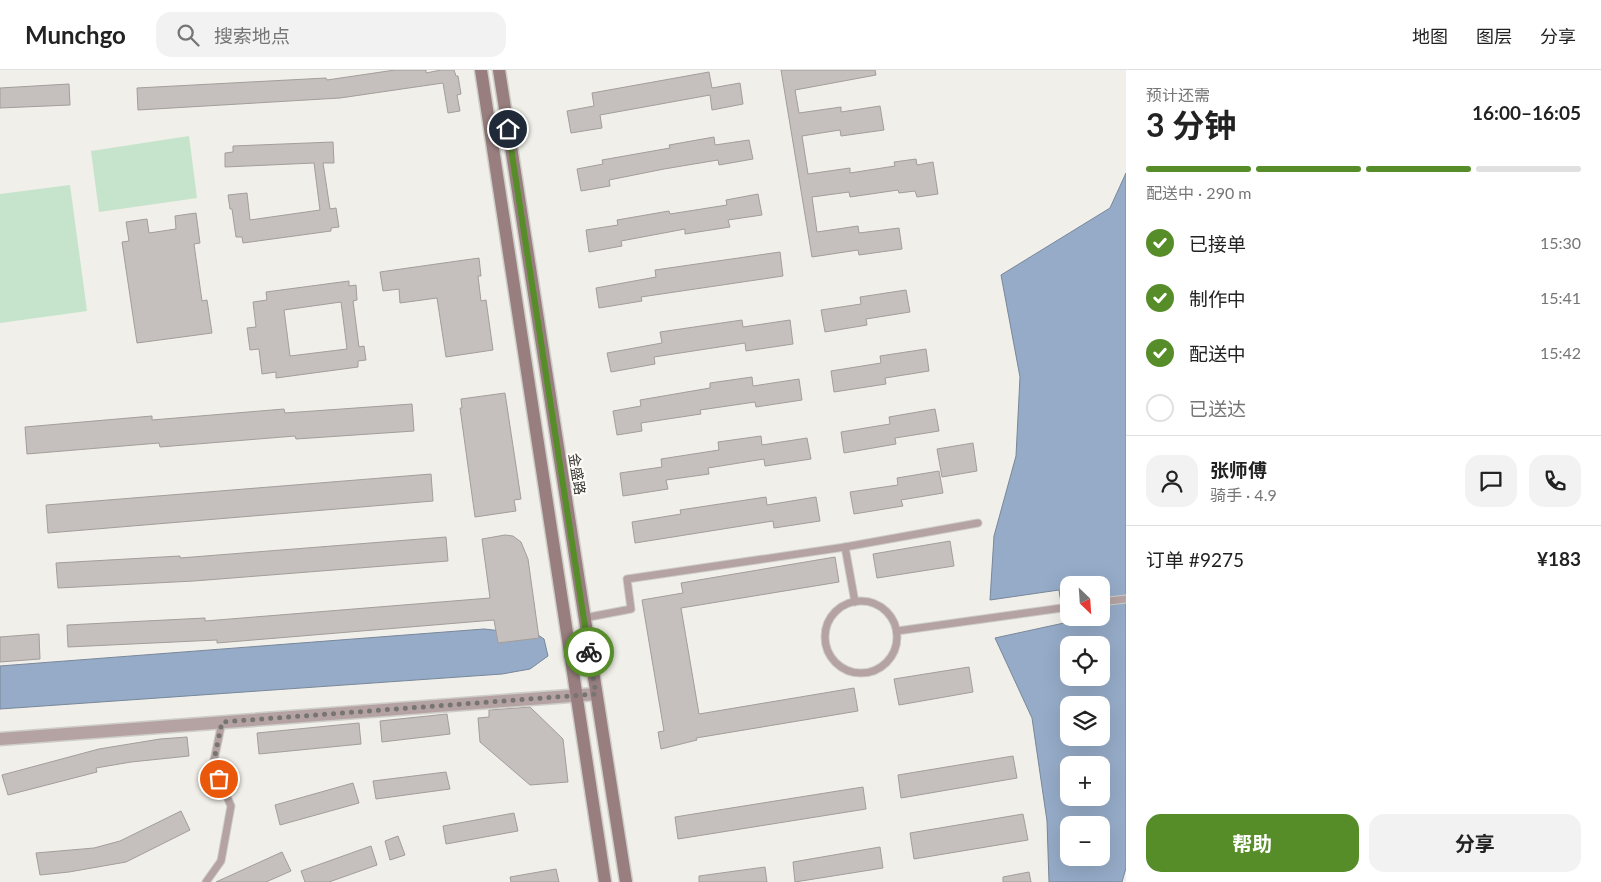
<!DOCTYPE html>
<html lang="zh">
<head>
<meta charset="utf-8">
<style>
	body { margin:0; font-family:Lato,"Noto Sans SC",sans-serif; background:#f2f2f2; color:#222; height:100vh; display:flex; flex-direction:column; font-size:19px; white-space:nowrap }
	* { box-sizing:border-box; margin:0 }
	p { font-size:16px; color:#767676 }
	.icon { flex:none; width:28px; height:28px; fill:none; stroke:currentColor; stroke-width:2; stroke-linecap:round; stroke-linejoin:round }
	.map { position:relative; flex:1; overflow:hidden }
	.sheet { display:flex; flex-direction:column; background:#fff; width:475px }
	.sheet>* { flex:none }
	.needle { width:32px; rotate:155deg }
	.buttons { position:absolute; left:1060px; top:506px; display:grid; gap:10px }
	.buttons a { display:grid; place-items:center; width:50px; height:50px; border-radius:10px; background:#fff; box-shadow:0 5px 20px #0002; font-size:25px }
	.pin { position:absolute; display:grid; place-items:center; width:42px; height:42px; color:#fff; margin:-21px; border:2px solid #fff; border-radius:50%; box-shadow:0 1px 5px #0007 }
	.courier { position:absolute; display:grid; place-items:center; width:50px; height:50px; margin:-25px; border:4px solid #568d29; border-radius:50%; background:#fff; color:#222; box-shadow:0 1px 6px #0007 }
	.headline em { font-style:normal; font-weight:700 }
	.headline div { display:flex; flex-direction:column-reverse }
	.headline { display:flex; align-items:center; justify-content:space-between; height:85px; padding:0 20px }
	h1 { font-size:32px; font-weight:700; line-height:38px }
	.bar { display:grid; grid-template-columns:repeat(4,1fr); gap:8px 5px; align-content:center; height:60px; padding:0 20px }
	.bar i { height:6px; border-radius:4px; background:#e0e0e0 }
	.bar .current { background:#568d29 }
	.bar p { grid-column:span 4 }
	.line { display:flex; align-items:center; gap:12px; padding:0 20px; border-top:1px solid #e0e0e0 }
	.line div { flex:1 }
	.round { display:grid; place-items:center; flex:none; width:52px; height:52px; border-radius:15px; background:#f2f2f2 }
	ol { padding:0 20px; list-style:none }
	li { display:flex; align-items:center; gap:15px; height:55px }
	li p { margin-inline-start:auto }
	li .icon { padding:5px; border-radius:50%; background:#568d29; color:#fff; stroke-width:4 }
	li:last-child { color:#767676 }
	li i { width:28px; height:28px; border:2px solid #e0e0e0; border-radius:50% }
	.action { display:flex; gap:10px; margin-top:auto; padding:10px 20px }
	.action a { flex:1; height:58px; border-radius:15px; background:#568d29; color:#fff; font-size:20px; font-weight:700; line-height:58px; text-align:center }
	.action a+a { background:#f2f2f2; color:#222 }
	header { display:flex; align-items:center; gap:30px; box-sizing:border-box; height:70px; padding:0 25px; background:#fff; border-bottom:1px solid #e0e0e0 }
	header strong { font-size:24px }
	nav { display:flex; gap:28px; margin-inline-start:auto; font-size:18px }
	.search { width:350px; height:45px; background:#f2f2f2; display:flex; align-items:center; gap:12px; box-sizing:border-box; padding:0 18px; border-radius:15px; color:#767676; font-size:19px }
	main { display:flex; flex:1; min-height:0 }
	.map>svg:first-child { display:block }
</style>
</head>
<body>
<header>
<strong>Munchgo</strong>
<div class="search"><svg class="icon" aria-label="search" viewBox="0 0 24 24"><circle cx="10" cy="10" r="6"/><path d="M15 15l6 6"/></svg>搜索地点</div>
<nav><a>地图</a><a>图层</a><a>分享</a></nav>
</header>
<main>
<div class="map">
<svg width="1126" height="812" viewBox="0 0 1126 812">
	<rect width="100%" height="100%" fill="#f0efe9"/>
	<!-- green -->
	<g fill="#c5e4cb">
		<path d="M189,66L197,128L99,142L91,81Z"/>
		<path d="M70,115L87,241L0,253V124Z"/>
	</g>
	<!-- water -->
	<g fill="#95abc7" stroke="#78879a" fill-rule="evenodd">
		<path d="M1126,103V798L1122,812H1049L1047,751L1032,648L995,568L1064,553L1059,520L990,530L994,466L1016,386L1020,307L1001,205L1110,138ZM1069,515H1101V548H1069ZM1069,575H1101V608H1069ZM1069,635H1101V668H1069ZM1069,695H1101V728H1069ZM1069,755H1101V788H1069Z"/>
		<path d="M484,559L538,565L544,569L548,586L530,599L502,604L0,639V596Z"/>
	</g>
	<!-- building -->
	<g fill="#c5bfbd" stroke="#a39d9b" fill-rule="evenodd">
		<path d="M395,0H426V3L441,0H454L456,6H458L461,24L457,25L460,41L448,43L443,13L340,28L138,40L137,18L326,8L327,10Z"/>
		<path d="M781,0H875L876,5L795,20L799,43L841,37V42L880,36L884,60L841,66L840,60L802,66L808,104L850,98V103L895,96L894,92L916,89L917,95L933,92L938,124L917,127L915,121L899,123L898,120L850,127L849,122L812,127L817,162L858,156L859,163L899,158L902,179L859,185L858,180L812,187Z"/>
		<path d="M709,2L712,18L740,13L743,34L712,40L710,25L600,45L602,58L571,63L567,41L594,36L592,23Z"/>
		<path d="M69,14L70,35L0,38V18Z"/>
		<path d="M714,67L715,75L749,70L753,89L719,95L718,90L664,99L609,110L610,116L581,121L577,99L603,94L602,90L670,78L669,75Z"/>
		<path d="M333,72L334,93H323L330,139L336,138L339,157L331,158V161L243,173L242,167H236L232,139H230L228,125L247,123L250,150L320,140L314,93L225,97V83L233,82V76Z"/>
		<path d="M758,124L762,145L728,150L730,157L685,164V159L621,171L622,176L589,182L586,160L618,155L617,150L669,141L670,144L727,135L726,130Z"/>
		<path d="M196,143L200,173L194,174L202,231L207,230L212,263L137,273L122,172L129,171L126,152L147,149L149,163L176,159L175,146Z"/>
		<path d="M780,182L783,206L641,227L642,231L599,238L596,218L656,207L655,200Z"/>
		<path d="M479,188L481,206H478L481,231L486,230L493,280L446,287L437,228L400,233L399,219L383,221L380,202Z"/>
		<path d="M349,211V216L356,215L357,230L353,231L359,277L364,276L366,290L358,291V297L276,308V302L262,304L259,279L250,280L247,258L256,257L253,232L267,230L266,222ZM341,232L347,279L290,286L284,240Z"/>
		<path d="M906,220L910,242L866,249L867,255L825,262L821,240L861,234L860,227Z"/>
		<path d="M742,250L743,257L790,250L793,274L746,281L745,273L654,287L655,294L611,302L607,283L662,273L660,262Z"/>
		<path d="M926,279L929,301L885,308L886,314L834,322L831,301L881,293L880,286Z"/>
		<path d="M752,307L753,316L799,309L802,330L756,337L755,332L700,340L701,344L641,353L642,361L617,365L613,341L641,336L640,330L710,318V313Z"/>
		<path d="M505,323L521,429L514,430L516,441L475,447L460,338H462L461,329Z"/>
		<path d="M412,334L414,361L296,369L295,366L160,377L159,373L27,384L25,357L152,346V350L284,339L285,343Z"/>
		<path d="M935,339L939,361L895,368L896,374L844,383L841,362L890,354L889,347Z"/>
		<path d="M761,366L762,375L807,368L811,389L765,396L764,389L708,398L709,404L666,410L668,419L623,426L620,403L662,397L661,389L719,380L718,372Z"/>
		<path d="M973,373L977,401L942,407L937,379Z"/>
		<path d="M939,401L943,423L901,430L903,436L854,444L850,422L898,415L897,408Z"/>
		<path d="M431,404L433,431L48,463L46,435Z"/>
		<path d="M766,427L767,435L816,427L820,451L774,458L773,451L635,473L632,452L681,444L680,440Z"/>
		<path d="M505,465L513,466L521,472L528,489L539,568L498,573L494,550L217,573V570L68,577L67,555L205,548V551L490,528L482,469Z"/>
		<path d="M446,467L448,491L194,511L58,518L56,493L180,486V488Z"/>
		<path d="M950,471L954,496L877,508L873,484Z"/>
		<path d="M835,487L839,512L681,538L699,644L854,618L858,641L696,668L697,670L661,679L658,662L664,661L642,530L683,523L681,513Z"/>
		<path d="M39,564L40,589L0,592V567Z"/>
		<path d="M969,597L973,622L899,635L894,609Z"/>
		<path d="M530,637L563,669L568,712L530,715L480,672L478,648L489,647V640Z"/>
		<path d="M447,644L450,664L382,672L380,651Z"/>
		<path d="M359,653L361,674L259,684L257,663Z"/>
		<path d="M187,667L189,686L131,692L96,698L97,702L8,725L2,705L99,679L160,669Z"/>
		<path d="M1013,686L1017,708L901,728L898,705Z"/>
		<path d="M446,702L450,719L376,729L373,711Z"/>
		<path d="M353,713L359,733L280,755L275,735Z"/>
		<path d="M863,717L866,739L678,769L675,747Z"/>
		<path d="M181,741L190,760L126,792L69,802L40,805L36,783L94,778L120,771Z"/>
		<path d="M514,743L518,761L446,774L443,756Z"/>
		<path d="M1023,744L1028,770L914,789L910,763Z"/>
		<path d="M398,766L405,785L390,790L385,771Z"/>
		<path d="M371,776L377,795L329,812H305L301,801Z"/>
		<path d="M880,777L883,798L795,812L793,792Z"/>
		<path d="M282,782L291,801L266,812H216Z"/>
		<path d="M765,797L767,812H699V806Z"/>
		<path d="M556,799L559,812H511L510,807Z"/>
		<path d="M1029,802L1031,812H1003V807Z"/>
	</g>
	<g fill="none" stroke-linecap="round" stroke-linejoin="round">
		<!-- lane casing -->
		<g stroke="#cecdc8" stroke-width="9">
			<g id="lane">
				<path d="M845,477L855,532"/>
				<circle cx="861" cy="567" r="36"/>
				<path d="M1101,532L1126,529"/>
				<path d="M584,548L631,539L627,509L845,477L978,453"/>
				<path d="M897,561L1069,537"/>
				<path d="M206,812L221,791L231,736L213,695L222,652"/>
			</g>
		</g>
		<!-- street casing -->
		<g stroke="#cecdc8" stroke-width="15">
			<path id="street" d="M0,669L596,624"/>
		</g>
		<!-- secondary casing -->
		<g stroke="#cecdc8" stroke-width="15">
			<g id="secondary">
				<path d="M481,0L605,812"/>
				<path d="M499,0L626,812"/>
			</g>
		</g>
		<!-- lane -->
		<use href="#lane" stroke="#b5a3a3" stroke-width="7"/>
		<!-- street -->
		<use href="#street" stroke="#b5a3a3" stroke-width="12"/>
		<!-- secondary -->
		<use href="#secondary" stroke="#987e7f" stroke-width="12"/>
	</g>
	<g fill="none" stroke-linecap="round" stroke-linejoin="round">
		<!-- done -->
		<path stroke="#767571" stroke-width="5" stroke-dasharray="0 9" d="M219,709L213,695L222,652L596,624L589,582"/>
		<!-- route -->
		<path stroke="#568d29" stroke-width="6" d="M508,59L589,582"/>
	</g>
	<g text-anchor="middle" stroke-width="4" stroke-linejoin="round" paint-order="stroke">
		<!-- street labels -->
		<g font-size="14" fill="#343331" stroke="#fefcf6">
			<text transform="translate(577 404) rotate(81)" y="5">金盛路</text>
		</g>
	</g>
</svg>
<div class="buttons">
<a><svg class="needle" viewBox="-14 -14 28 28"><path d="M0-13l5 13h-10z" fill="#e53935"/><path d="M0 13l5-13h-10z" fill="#767676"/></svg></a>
<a><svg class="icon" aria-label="locate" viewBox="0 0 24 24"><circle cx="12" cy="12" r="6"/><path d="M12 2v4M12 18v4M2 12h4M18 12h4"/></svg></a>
<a><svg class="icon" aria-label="layers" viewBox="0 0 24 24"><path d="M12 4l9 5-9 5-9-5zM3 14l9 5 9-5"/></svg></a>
<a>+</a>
<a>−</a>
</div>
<div class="pin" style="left:219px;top:709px;background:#ea580c"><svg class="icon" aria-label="bag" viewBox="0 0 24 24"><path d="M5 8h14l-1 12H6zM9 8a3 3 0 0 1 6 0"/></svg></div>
<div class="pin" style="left:508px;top:59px;background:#1f2937"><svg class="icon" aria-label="home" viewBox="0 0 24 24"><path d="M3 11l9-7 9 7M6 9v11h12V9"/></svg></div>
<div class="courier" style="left:589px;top:582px"><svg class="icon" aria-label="bike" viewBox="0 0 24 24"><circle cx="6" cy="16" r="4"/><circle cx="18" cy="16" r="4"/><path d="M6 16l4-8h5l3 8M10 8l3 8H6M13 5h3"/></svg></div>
</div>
<section class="sheet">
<div class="headline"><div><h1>3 分钟</h1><p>预计还需</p></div><em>16:00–16:05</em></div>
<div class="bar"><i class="current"></i><i class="current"></i><i class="current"></i><i></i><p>配送中 · 290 m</p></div>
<ol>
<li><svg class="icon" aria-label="check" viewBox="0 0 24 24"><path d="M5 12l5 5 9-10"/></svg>已接单<p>15:30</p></li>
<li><svg class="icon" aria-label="check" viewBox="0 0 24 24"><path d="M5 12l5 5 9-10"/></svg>制作中<p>15:41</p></li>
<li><svg class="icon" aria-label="check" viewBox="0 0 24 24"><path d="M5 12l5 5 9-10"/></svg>配送中<p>15:42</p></li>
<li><i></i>已送达</li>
</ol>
<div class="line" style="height:90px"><a class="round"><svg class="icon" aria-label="person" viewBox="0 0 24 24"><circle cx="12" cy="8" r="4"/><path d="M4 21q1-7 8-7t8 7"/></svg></a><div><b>张师傅</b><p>骑手 · 4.9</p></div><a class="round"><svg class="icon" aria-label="chat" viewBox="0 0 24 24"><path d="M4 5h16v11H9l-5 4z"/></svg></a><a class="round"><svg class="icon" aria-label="phone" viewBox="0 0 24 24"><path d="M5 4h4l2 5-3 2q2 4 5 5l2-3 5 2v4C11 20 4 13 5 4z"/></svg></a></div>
<div class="line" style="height:65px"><div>订单 #9275</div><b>¥183</b></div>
<div class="action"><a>帮助</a><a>分享</a></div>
</section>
</main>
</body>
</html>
